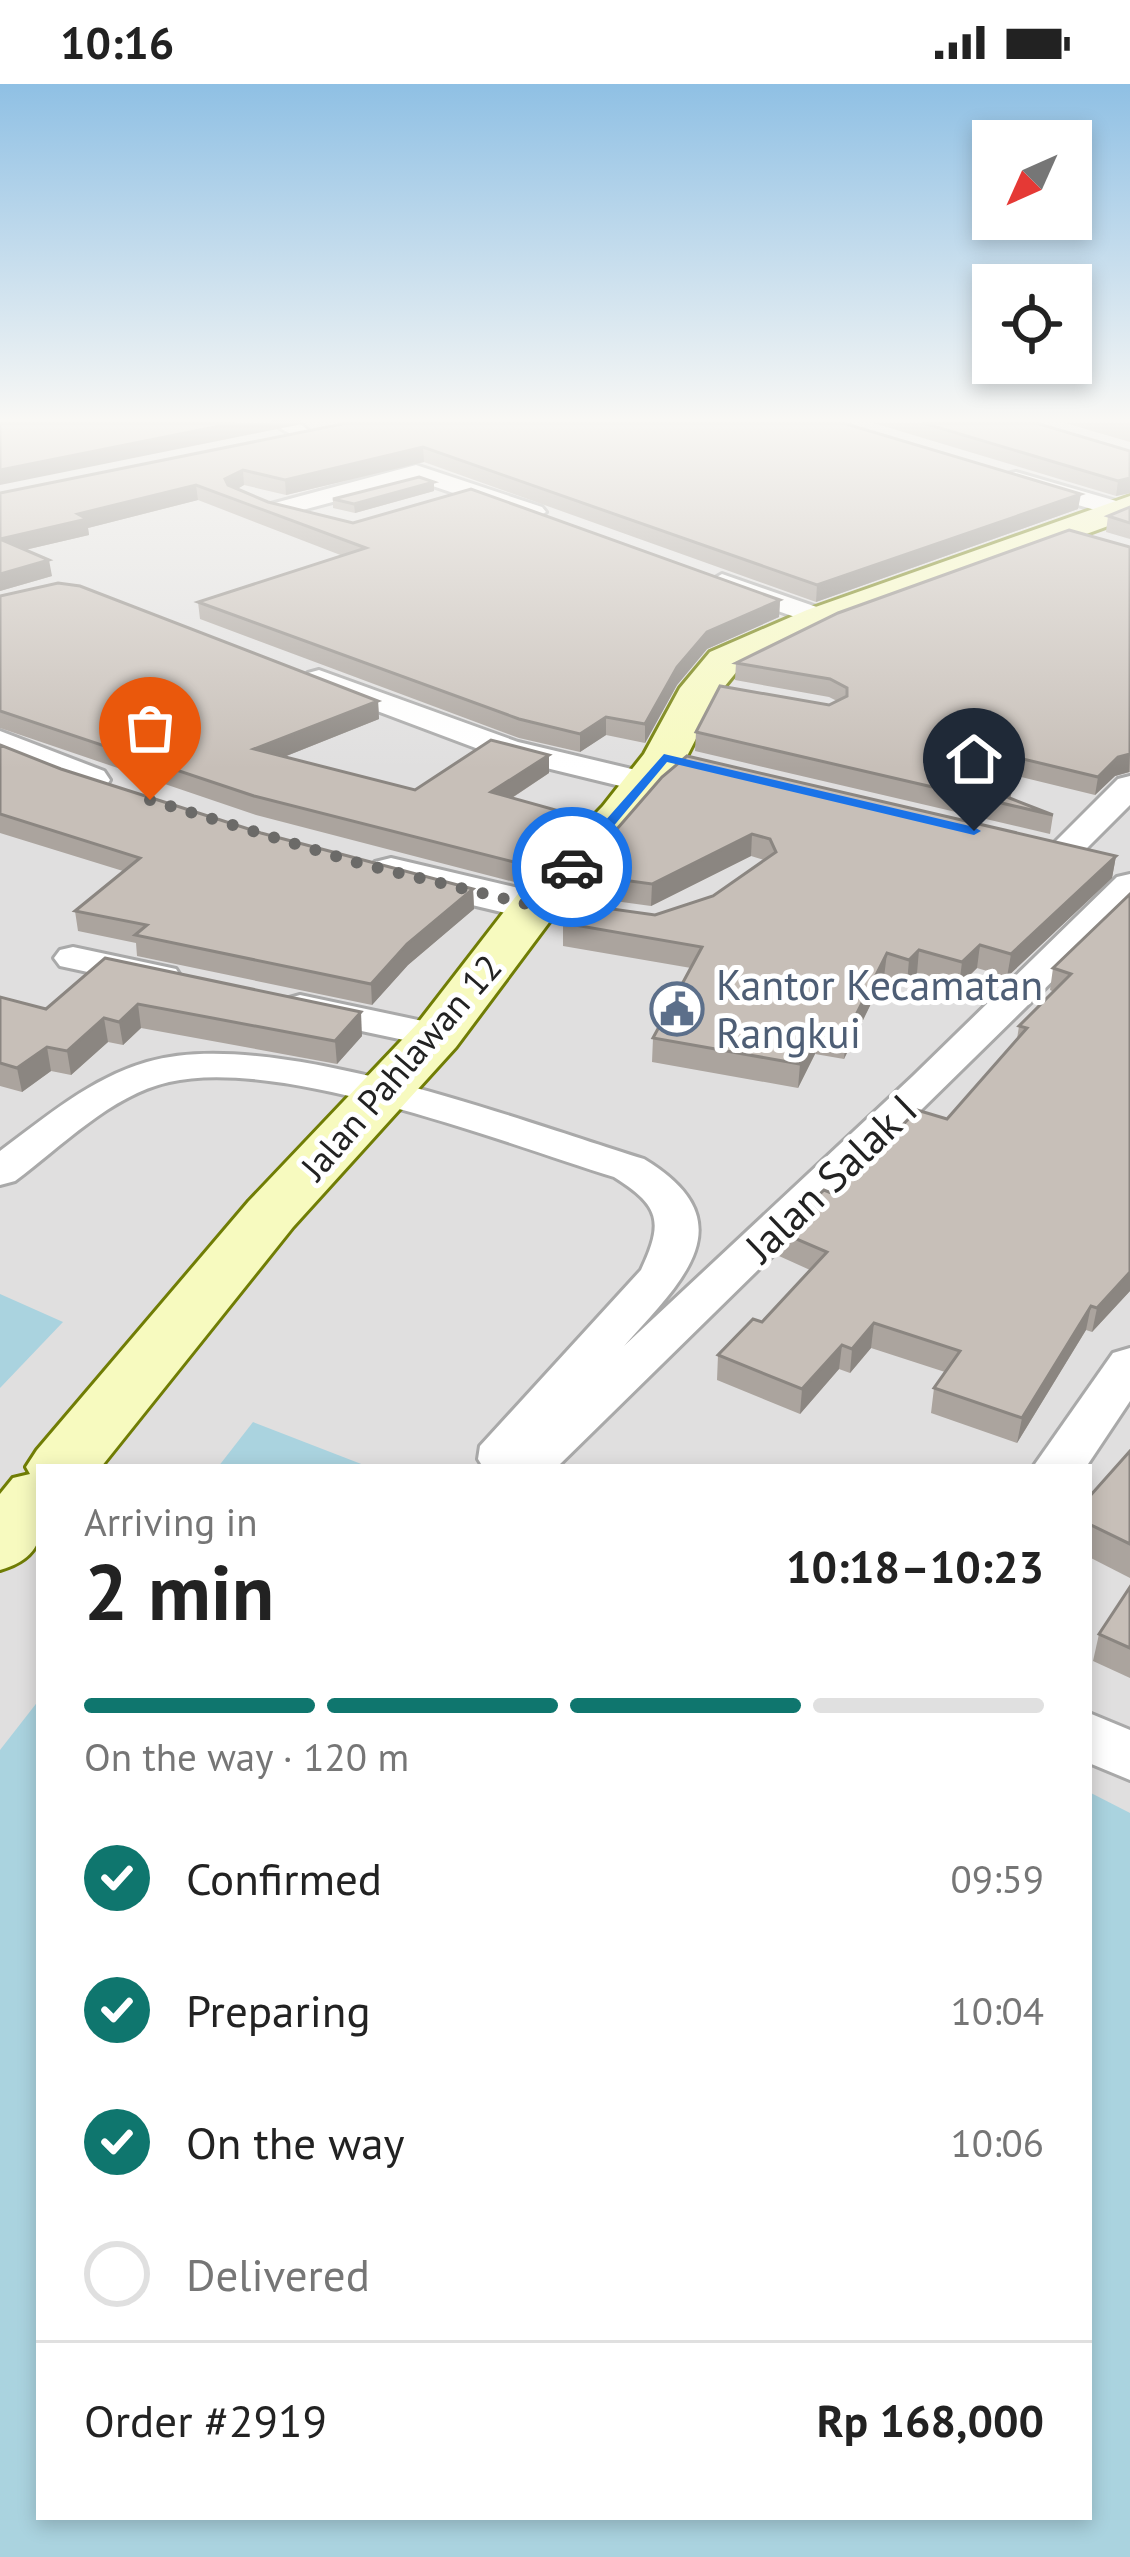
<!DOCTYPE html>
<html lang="en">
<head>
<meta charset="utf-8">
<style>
	body { margin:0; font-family:"PT Sans",sans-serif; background:#f6f6f6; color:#222; height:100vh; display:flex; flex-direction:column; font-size:45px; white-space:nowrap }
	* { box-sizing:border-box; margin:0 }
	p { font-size:39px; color:#767676 }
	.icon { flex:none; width:66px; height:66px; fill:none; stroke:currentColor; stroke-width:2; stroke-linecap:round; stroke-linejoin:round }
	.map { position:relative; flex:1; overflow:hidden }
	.drawer { position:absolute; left:36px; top:1380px; width:1056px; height:1056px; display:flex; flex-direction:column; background:#fff; border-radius:0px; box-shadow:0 6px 18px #0003 }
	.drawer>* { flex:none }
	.needle { width:78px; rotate:225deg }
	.controls { position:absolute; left:972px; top:36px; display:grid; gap:24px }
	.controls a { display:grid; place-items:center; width:120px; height:120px; border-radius:0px; background:#fff; box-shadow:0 6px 18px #0003; font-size:60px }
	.pin { position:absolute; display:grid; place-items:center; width:102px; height:102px; color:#fff; margin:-123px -51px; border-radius:50% 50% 50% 0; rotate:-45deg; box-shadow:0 0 12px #0007 }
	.pin .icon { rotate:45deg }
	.courier { position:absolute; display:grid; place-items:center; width:120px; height:120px; margin:-60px; border:9px solid #1a73e8; border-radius:50%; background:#fff; color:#222; box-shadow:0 3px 15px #0007 }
	.overview em { font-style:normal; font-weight:600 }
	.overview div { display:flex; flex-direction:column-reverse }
	.overview { display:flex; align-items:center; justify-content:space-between; height:204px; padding:0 48px }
	h1 { font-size:78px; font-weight:600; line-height:90px }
	.bar { display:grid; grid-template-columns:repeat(4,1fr); gap:18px 12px; align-content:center; height:144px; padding:0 48px }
	.bar i { height:15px; border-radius:9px; background:#e0e0e0 }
	.bar .selected { background:#0f766e }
	.bar p { grid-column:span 4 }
	.line { display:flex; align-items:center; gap:30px; padding:0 48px; border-top:3px solid #e0e0e0 }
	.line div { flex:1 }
	ol { padding:0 48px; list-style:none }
	li { display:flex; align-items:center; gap:36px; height:132px }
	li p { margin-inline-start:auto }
	li .icon { padding:12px; border-radius:50%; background:#0f766e; color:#fff; stroke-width:4 }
	li:last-child { color:#767676 }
	li i { width:66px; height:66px; border:6px solid #e0e0e0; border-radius:50% }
	.status { display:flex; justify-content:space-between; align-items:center; height:84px; padding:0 60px; background:#fff; direction:ltr }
	.status svg { height:33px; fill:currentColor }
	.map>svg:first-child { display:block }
</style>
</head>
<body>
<div class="status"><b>10:16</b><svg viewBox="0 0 49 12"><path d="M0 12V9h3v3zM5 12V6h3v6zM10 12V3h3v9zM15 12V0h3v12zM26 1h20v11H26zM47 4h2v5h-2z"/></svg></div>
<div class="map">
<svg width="1130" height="2473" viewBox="0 0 1130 2473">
	<rect width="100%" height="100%" fill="#f2efe9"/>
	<!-- residential -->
	<path fill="#e0dfdf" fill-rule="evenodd" d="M0,339H1130V2473H0ZM39,1383H1089V2433H39Z"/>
	<!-- water -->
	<g fill="#aad3df">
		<path d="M0,1210L63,1238L0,1304Z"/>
		<path d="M253,1338L369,1383H218Z"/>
		<path d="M39,1616V2433H1089V1708L1130,1729V2473H0V1666Z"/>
	</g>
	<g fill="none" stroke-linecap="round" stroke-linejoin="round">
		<!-- minor casing -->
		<g stroke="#a9a9a9" stroke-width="6">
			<g id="minor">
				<path d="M272,339H299L313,350L302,357Z"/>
				<path d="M416,381L542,423L546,428L533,436L415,396L280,432L268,425L271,420Z"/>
				<path d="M1016,388L1130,421V431H1112L1007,400V390Z"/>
				<path d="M722,490L831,528L835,534L821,542L712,504L708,498Z"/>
				<path d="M319,586L518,658L657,691L661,698L645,708L497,672L308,601L304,595L308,589Z"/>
				<path d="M1130,692V721L1076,775H1052L1047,768L1052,761L1118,695Z"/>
				<path d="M1130,790V821L557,1383H483L478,1375L480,1362L641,1186C664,1137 660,1122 614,1093C502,1058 280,972 169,998C111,1011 61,1063 15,1097L0,1101V1067C46,1033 91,994 147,978C270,941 520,1037 644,1075C748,1138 682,1197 624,1262L913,992L1117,793Z"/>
				<path d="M73,863L176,885L181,893L176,901L162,904L60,882L54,874L60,866Z"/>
				<path d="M300,911L451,943L457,951L451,959L437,963L286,931L280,923L286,915Z"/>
				<path d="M1130,1264V1317L1086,1383H1033L1113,1269Z"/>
				<path d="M1089,1629L1130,1646V1696L1089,1679Z"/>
			</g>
		</g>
		<!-- tertiary casing -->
		<g stroke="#a9a9a9" stroke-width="6">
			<g id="tertiary">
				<path d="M0,647L104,687L110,696L104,705L89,709L0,674Z"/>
				<path d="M391,774L552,812L559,822L552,832L535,836L375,798L368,788L375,778Z"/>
			</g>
		</g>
		<!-- secondary casing -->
		<g stroke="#707d05" stroke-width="6">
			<path id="secondary" d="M1130,412V434L835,542L738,586L720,608L686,674L635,742L553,833L456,963L293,1143L101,1383H39C39,1433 56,1470 0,1486V1410L13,1394L30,1390L26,1383L37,1366L249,1117L418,939L517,811L603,722L644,670L680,604L710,568L807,526Z"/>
		</g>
		<!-- minor -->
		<use href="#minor" fill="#fff" fill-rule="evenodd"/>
		<!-- tertiary -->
		<use href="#tertiary" fill="#fff" fill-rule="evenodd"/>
		<!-- secondary -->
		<use href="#secondary" fill="#f7fabf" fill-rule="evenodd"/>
	</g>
	<!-- wall -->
	<g fill="#aba49e">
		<path d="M347,339L1078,425L816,518L424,378L286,411L244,401L237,405L268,418L353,439L780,516L779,533L707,565L677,601L645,659L606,651L580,668L519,654L200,535L198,518L343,472L198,416L88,444L89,451L25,466L52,492L0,507V409Z"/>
		<path d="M873,339H1036L1130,367V409L1116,412Z"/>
		<path d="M1065,339H1130V358Z"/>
		<path d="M434,398V407L355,429L333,424V415Z"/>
		<path d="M1130,423V455L1106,448L1108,432Z"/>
		<path d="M1130,463V688L1115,692L1095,711L1017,692L1010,714L1053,731L1050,750L695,667L696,648L829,621L837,617L829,613L735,596L736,579Z"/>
		<path d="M0,512L378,617L379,635L284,673L415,706L549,689L512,714L570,730V749L522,800L256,731L0,644Z"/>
		<path d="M0,661L61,685L261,749L473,805L474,825L408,881L372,921L137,872L136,859L78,847L75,827L123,787L0,749Z"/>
		<path d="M662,693L1116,772L1112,794L1007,893L977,884L959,902L917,889L907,899L884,893L844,975L815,970L798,1004L652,978L653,954L691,884L563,862V839L655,831L713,812L764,776L751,772L651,822L578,812V790Z"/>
		<path d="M1130,810V1207L1092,1248L1086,1246L1017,1359L931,1329L934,1304L945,1288L871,1264L850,1289L839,1285L800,1330L717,1296L718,1271L762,1238L810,1186L779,1172L780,1148L947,1035L1017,955L1019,942L1054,908L1050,906L1053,884Z"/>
		<path d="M105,874L362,952L337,980L141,944L123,961L108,958L71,991L51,987L22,1008L0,1002V913L46,925Z"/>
		<path d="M1130,1367V1494L1089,1473V1413Z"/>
		<path d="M1130,1503V1594L1093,1577L1099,1550Z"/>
	</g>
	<!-- shaded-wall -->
	<g fill="#8b8681">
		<path d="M235,339H307L0,401V386Z"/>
		<path d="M423,363L424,378L286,411L285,396Z"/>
		<path d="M243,386L244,401L227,411L225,395Z"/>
		<path d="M1130,394V409L1116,412L1118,397Z"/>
		<path d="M434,398V407L355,429L354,420Z"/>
		<path d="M196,401L198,416L88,444L89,451L3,471L0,455L78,430Z"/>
		<path d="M1081,410L1078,425L816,518L817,501Z"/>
		<path d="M49,476L52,492L0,507V490Z"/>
		<path d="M780,516L779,533L707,565L677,601L645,659V640L677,583L707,548Z"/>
		<path d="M378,617L379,635L256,684L254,665Z"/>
		<path d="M606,633V651L580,668V650Z"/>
		<path d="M1130,670L1129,688L1115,692L1095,711L1098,693L1118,673Z"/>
		<path d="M549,671V689L492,727L491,708Z"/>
		<path d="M1019,674L1017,692L1008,720L1007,713Z"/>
		<path d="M570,730V749L522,800V780Z"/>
		<path d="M752,750L751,772L651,822L652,800Z"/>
		<path d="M1116,772L1112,794L1007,893L1011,870Z"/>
		<path d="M473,805L474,825L408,881L372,921L371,900L407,860Z"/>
		<path d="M980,861L977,884L959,902L962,878Z"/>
		<path d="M919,866L917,889L907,899L909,876Z"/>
		<path d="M887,869L884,893L844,975L846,951Z"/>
		<path d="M138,920L141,944L123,961L119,938Z"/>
		<path d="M361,928L362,952L337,980L335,957Z"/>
		<path d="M104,934L108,958L71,991L67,967Z"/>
		<path d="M817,946L815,970L798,1004L800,980Z"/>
		<path d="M47,963L51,987L22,1008L17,984Z"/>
		<path d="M1130,1188V1207L1092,1248L1097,1224Z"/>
		<path d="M1091,1222L1086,1246L1017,1359L1022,1334Z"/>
		<path d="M874,1239L871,1264L850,1289L852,1265Z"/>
		<path d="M842,1261L839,1285L800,1330L802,1305Z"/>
	</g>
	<!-- building -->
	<g fill="#c7bfb8" stroke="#8b8681" stroke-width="3">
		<path d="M0,339H235L0,386Z"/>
		<path d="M347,339H843L1081,410L817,501L423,363L285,396L243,386L225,395L228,401L268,418L353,439L471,405L780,516L707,548L677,583L645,640L606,633L580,650L519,635L198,518L366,464L196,401L78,430L87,435L0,455V409Z"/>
		<path d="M923,339H1036L1130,367V394L1118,397Z"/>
		<path d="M419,393L434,398L354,420L333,415Z"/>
		<path d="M1130,423V439L1108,432Z"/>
		<path d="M1069,446L1130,463V670L1118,673L1098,693L1019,674L1007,713L1053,731L696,648L720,602L829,621L847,612V604L830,595L736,579L838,529Z"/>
		<path d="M0,455L49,476L0,490Z"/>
		<path d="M58,499L80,502L378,617L254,665L415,706L491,656L549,671L491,708L570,730L522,780L254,712L0,627V512Z"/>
		<path d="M0,661L61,685L261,749L473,805L407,860L371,900L135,851L147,841L75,827L140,774L0,730Z"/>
		<path d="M687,672L1116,772L1011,870L980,861L962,878L919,866L909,876L887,869L846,951L817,946L800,980L653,954L702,863L563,839L577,820L655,831L713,812L776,768L770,755L752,750L652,800L578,790L662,693Z"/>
		<path d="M1130,810V1188L1097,1224L1091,1222L1022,1334L934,1304L960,1267L874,1239L852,1265L842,1261L802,1305L718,1271L753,1235L762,1238L827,1168L780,1148L824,1106L836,1111L917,1026L947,1035L1027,944L1019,942L1071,890L1053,884Z"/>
		<path d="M105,874L361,928L335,957L138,920L119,938L104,934L67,967L47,963L17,984L0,979V913L46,925Z"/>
		<path d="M1130,1367V1460L1089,1440V1413Z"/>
		<path d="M1130,1503V1564L1099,1550Z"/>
	</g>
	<!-- sky -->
	<linearGradient id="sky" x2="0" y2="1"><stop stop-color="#8fc0e4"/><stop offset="0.49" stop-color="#f9f8f5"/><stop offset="1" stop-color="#f9f8f5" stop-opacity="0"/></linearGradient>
	<rect width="1130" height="685" fill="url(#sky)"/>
	<!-- route -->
	<path fill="#1a73e8" d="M664,670L974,743L981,747L974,751L667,678L577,786H567V780Z"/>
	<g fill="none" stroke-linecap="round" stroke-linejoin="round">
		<!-- done -->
		<path stroke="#6b6a68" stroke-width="12" stroke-dasharray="0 21.6" d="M150,716L358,779L535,822L572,783"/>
	</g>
	<!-- icons -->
	<defs>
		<g id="civic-ring" transform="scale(2.7)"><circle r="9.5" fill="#fff" stroke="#5c6f8a" stroke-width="1.5"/><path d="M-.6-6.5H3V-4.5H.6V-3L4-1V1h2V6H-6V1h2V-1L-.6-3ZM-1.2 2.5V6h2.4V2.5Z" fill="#5c6f8a"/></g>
	</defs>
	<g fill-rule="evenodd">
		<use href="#civic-ring" x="677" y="925"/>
	</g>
	<g text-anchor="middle" stroke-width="10" stroke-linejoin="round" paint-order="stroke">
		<!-- far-street labels -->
		<g font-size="36" fill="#222" stroke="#fff">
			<text transform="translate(401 983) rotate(-49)" y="13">Jalan Pahlawan 12</text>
		</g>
		<!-- service labels -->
		<g font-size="42" fill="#4e5e75" stroke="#fff" text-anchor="start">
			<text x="716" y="916">Kantor Kecamatan<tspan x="716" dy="48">Rangkui</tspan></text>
		</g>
		<!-- street labels -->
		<g font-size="42" fill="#222" stroke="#fff">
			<text transform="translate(831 1094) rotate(-44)" y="15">Jalan Salak I</text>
		</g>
	</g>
</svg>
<div class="controls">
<a><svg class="needle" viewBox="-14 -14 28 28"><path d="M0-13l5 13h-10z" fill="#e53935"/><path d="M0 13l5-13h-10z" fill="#767676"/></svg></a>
<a><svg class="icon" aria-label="locate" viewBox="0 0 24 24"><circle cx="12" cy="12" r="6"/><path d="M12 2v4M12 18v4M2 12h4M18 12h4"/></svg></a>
</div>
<div class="pin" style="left:150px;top:716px;background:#ea580c"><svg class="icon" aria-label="bag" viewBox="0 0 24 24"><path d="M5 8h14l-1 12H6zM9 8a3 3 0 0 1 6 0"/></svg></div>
<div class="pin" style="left:974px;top:747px;background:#1f2937"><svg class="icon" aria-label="home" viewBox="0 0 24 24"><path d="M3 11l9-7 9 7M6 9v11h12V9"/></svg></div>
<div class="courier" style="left:572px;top:783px"><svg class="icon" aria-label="car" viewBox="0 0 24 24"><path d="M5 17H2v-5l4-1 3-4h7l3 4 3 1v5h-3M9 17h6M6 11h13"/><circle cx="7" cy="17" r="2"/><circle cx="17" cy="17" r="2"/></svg></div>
<section class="drawer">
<div class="overview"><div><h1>2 min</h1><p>Arriving in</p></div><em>10:18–10:23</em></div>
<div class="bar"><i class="selected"></i><i class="selected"></i><i class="selected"></i><i></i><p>On the way · 120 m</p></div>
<ol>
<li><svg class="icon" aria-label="check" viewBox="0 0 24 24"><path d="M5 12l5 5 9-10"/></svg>Confirmed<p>09:59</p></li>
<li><svg class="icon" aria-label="check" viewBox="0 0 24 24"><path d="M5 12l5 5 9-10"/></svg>Preparing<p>10:04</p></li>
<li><svg class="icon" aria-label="check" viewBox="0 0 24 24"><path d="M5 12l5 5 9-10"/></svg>On the way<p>10:06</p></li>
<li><i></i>Delivered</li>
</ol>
<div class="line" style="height:156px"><div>Order #2919</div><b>Rp 168,000</b></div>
</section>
</div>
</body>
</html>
